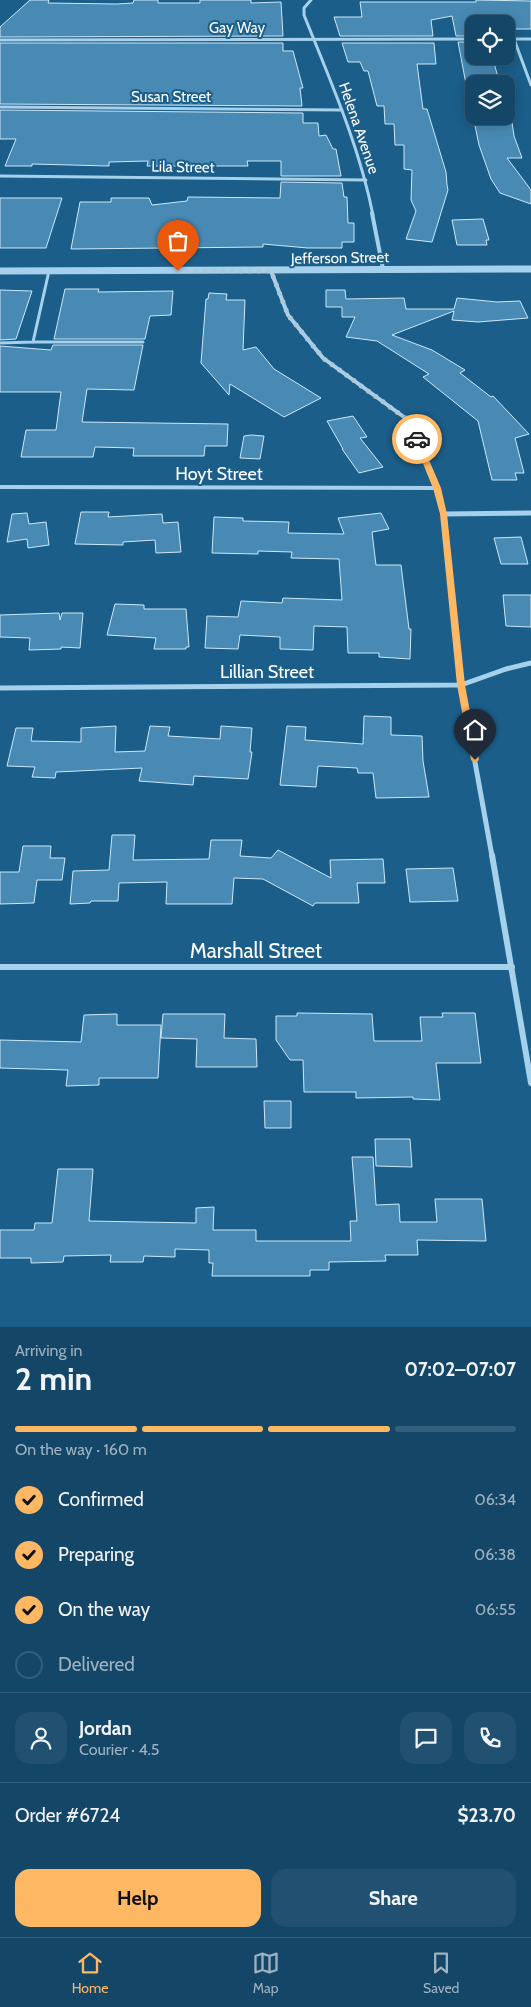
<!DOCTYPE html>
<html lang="en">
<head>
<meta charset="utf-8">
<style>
	body { margin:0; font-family:Cabin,sans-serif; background:#215071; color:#f1f3f6; height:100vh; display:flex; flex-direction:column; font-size:19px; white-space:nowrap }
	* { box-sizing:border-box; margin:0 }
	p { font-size:16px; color:#9db1c0 }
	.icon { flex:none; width:28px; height:28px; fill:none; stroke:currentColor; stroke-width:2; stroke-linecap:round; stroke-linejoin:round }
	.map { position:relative; height:1327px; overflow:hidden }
	.details { display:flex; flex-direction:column; background:#144668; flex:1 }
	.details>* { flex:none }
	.controls { position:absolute; left:465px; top:15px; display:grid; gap:10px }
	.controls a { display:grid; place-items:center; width:50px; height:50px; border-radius:10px; background:#144668; box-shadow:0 2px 12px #0003,0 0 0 1px #335e7c; font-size:25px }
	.pin { position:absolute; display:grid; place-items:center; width:42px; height:42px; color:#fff; margin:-51px -21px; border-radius:50% 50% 50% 0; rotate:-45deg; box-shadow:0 0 5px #0007 }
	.pin .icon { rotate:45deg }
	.courier { position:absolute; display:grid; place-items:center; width:50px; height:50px; margin:-25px; border:4px solid #feb863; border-radius:50%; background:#fff; color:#222; box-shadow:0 1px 6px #0007 }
	.overview em { font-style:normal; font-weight:800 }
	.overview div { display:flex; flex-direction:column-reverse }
	.overview { display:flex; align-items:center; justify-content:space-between; height:85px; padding:0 15px }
	h1 { font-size:32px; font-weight:800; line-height:38px }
	.bar { display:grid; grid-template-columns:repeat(4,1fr); gap:8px 5px; align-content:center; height:60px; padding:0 15px }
	.bar i { height:6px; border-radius:4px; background:#335e7c }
	.bar .active { background:#feb863 }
	.bar p { grid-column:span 4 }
	.line { display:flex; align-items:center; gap:12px; padding:0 15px; border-top:1px solid #335e7c }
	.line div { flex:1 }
	.round { display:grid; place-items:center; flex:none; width:52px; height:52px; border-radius:15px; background:#215071 }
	ol { padding:0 15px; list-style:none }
	li { display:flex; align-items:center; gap:15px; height:55px }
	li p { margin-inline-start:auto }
	li .icon { padding:5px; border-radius:50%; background:#feb863; color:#111; stroke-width:4 }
	li:last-child { color:#9db1c0 }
	li i { width:28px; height:28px; border:2px solid #335e7c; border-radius:50% }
	.action { display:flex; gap:10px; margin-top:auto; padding:10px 15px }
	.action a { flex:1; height:58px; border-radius:15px; background:#feb863; color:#111; font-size:20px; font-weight:800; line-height:58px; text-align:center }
	.action a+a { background:#215071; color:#f1f3f6 }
	.tabs { display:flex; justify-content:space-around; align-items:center; height:70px; border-top:1px solid #335e7c; background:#144668; font-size:14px; color:#9db1c0 }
	.tabs a { display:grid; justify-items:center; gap:2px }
	.tabs .active { color:#feb863 }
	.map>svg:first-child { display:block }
</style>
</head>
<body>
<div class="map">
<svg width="531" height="1327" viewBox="0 0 531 1327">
	<rect width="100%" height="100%" fill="#1b5e8a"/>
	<!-- building -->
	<g fill="#488ab4" stroke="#cce8f9">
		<path d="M30,0H49L48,3L117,4L133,3L134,0H158V3H200V0H251V3L281,2L283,36L0,37V27Z"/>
		<path d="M476,0L531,1V29H506V24H474V36H456L452,16L431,20L433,36H340L334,17H362L360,2H476Z"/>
		<path d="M458,42H474V56H492L500,84H466Z"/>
		<path d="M0,43H283V51H293L303,88H300L302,106L0,104Z"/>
		<path d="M342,43H434L436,64H417L423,109H427L446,172L447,185L448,190L432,242L406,239L416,211L411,200L412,170L404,169V145H395L394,124H385L384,106H377L368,71H364L360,62H348Z"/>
		<path d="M0,110L303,113V123H318L319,136L326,135L333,149H336L341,176H281V161H247L248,166H147L148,161L109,162V166L32,164V166H5L16,139H0Z"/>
		<path d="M473,116H511L514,136L522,158H507L531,190V204L500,193L491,179L479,145Z"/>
		<path d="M281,182L342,183L344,197H347L348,223H354V242H342V248H308L263,244V247L71,249L80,202H111V198H149L152,205L187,201L188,197L280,198Z"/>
		<path d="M0,198H62L46,248H0Z"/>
		<path d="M483,219L489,240H486L487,245H457L452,220Z"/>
		<path d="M65,289H99L98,292L173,291L171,315L150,316L145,339H54Z"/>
		<path d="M0,290L32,291L16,339L0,340Z"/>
		<path d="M326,290H345L346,299L404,298L406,309H454L457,298L497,302L520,301L528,318L478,322L452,320L454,311L392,335L432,350L465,370L460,373L491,397L493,396L529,434L515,438L524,473H515L517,480H492L478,421L423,377L429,374L377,341L346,337L355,317H342V307H326Z"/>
		<path d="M209,293L227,294L226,300H245L243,350L256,347L274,369L321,398L284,417L230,384L229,395L201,363L206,299H208Z"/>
		<path d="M53,345H143L134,390L87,389L82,422L228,424L227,446H205L204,456H133L134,448L95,447L93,457H21L26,430H56L61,392H0V346L51,350Z"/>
		<path d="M353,416L367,437L360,438L383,467L359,473L342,449H343L327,421Z"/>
		<path d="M251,435L264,436L260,459L240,458L244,436Z"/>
		<path d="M81,512H109L108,517L162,514L163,523L178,522L181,552L156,553L155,540L123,542V545L75,544Z"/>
		<path d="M27,513L29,524L46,522L49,545L28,548L27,539L7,542L12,514Z"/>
		<path d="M381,513L389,529L372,532L376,565H401L409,629H411L410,659L379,657V653H348L347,627L314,626L313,650L280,649V637L240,635L238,649L205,648L207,616L238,617L241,601L282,603L283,598L342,600L339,559L291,558L292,552L258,551V554L212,553L214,517L243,518V521L289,522L288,533L344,534L338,518Z"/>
		<path d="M521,537L528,564H501L494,538Z"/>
		<path d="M503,595H531V627L506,626Z"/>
		<path d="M115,604L144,605V609H186L189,647H186V649H154L156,638L107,635Z"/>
		<path d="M59,613L60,620L62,613H83L80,648L61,647V649L29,650L30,638L0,637V615Z"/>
		<path d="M364,716L391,717V735L422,736L423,761L429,797L376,798L373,773H358L357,768L318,766L316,787L280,785L287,726L306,727L305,740L363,744Z"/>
		<path d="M116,726L115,752L145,751L150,726L170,727L168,736L220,739L221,726L252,728L250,752H252L248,779L194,776L193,785L139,781L142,768L56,772L55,778L32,777L35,767L7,766L16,728H33L31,741L81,742V728Z"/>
		<path d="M112,835H135L133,860L209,859L211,840H242L240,856L271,858L278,850L331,878L330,860L383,859L385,883H357L359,903H315L313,906L263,879L234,878L232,904H166L167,882L119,883L118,901H91L90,903L70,904L73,871L109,870Z"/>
		<path d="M23,846H51L50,858H65L62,880H37L34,903L0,904V872H19Z"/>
		<path d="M453,868L458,901L410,902L406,869Z"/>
		<path d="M297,1013L372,1014L374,1041H422L420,1017H443L442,1013H475L481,1063H436L440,1100L413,1099V1097L356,1098V1092H304L303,1060H290L276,1040V1016H297Z"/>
		<path d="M117,1014V1025H161L158,1078H99V1085L66,1086L68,1070L0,1068V1040L81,1042L84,1015Z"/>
		<path d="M163,1014H225L224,1038L256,1039L257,1067H196L197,1039L161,1038Z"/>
		<path d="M264,1101H291V1128H265Z"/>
		<path d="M375,1139H410L412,1167L376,1166Z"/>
		<path d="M352,1157H373L376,1205L399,1204L400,1222H437L435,1199H482L486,1241L417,1240L418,1255H385L386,1261L329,1262V1270H310V1276H212L213,1263H209V1250L175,1249V1257L144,1256L143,1262H110L111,1255L64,1256L63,1262L31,1263V1258H0V1230H34L35,1223H52L58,1169H93L89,1221L196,1223V1208L214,1207L213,1230H256V1241H351L350,1221H357Z"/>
	</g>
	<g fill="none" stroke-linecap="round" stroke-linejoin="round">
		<!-- service -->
		<g stroke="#a6d1ed" stroke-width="3">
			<path d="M33,342H143"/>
			<path d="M0,343L33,342L49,271"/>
		</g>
		<!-- minor-far3 -->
		<g stroke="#a6d1ed" stroke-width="3">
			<path d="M311,0L304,8V15C330,80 359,145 373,215"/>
			<path d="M506,39H531"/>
			<path d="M514,39L531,85"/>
			<path d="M0,40L474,39"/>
			<path d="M0,107L342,110"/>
			<path d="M0,176L366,180"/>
		</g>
		<!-- minor-far2 -->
		<g stroke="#a6d1ed" stroke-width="4">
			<path d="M372,213L383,269"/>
			<path d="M271,271L288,315L323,358L408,420L438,493"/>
			<path d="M0,487L437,488"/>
		</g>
		<!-- minor-far1 -->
		<g stroke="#a6d1ed" stroke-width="5">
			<path d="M438,492L444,514L461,685L492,856"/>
			<path d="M444,514L531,513"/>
			<path d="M0,688L461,685L506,669L531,663"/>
		</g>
		<!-- minor -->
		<g stroke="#a6d1ed" stroke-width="6">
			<path d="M492,855L531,1083"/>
			<path d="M0,967H512"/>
		</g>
		<!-- tertiary -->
		<path stroke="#a6d1ed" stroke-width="7" d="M0,271L531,269"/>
	</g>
	<!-- route -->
	<path fill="#feb863" d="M417,437L420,439L441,488L447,514L465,685L479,760L475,763L471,760L457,685L440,514L433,488L413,439Z"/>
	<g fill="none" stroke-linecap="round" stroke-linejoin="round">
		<!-- done -->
		<path stroke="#afc7d6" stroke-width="5" stroke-dasharray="0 9" d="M178,271H271L288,315L323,358L408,420L417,439"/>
	</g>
	<g text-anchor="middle" stroke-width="4" stroke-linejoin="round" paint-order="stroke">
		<!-- far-street labels -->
		<g font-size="15" fill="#fff" stroke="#1b5e8a">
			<text x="237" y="33">Gay Way</text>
			<text x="171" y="102">Susan Street</text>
			<text transform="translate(359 128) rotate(71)" y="5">Helena Avenue</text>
			<text transform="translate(183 167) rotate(1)" y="5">Lila Street</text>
			<text transform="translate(340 258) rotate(-1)" y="5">Jefferson Street</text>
		</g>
		<!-- street labels -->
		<g font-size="18" fill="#fff" stroke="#1b5e8a">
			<text x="219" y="480">Hoyt Street</text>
			<text x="267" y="678">Lillian Street</text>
		</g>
		<!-- near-street labels -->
		<g font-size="21" fill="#fff" stroke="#1b5e8a">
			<text x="256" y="958">Marshall Street</text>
		</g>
	</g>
</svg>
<div class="controls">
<a><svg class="icon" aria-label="locate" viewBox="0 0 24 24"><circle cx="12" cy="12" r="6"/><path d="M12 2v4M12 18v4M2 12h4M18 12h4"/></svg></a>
<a><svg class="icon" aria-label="layers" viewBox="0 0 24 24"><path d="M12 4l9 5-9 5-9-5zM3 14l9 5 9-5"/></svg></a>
</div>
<div class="pin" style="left:178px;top:271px;background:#ea580c"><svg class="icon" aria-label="bag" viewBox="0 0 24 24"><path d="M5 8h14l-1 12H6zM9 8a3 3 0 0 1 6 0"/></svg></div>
<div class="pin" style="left:475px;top:760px;background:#1f2937"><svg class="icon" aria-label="home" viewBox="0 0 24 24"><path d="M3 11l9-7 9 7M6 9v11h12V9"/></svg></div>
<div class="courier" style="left:417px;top:439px"><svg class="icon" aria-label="car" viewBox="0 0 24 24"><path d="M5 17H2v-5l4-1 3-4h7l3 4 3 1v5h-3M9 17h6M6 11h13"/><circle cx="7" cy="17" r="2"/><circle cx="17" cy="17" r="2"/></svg></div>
</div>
<section class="details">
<div class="overview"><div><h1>2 min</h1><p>Arriving in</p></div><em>07:02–07:07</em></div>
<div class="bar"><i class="active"></i><i class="active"></i><i class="active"></i><i></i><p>On the way · 160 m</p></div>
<ol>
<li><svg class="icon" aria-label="check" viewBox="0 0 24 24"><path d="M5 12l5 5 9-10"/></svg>Confirmed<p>06:34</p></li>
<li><svg class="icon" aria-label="check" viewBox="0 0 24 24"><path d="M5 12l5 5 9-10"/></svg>Preparing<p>06:38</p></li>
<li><svg class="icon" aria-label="check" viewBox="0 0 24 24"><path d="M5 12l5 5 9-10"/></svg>On the way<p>06:55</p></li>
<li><i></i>Delivered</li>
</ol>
<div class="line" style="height:90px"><a class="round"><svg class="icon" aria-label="person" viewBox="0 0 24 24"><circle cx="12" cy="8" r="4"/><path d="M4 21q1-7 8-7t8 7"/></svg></a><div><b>Jordan</b><p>Courier · 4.5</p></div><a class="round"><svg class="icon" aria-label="chat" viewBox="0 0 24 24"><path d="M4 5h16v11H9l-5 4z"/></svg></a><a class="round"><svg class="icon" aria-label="phone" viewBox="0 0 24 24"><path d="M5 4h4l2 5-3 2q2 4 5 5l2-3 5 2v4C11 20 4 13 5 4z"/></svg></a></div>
<div class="line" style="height:65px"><div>Order #6724</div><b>$23.70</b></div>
<div class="action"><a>Help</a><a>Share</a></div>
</section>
<nav class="tabs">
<a class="active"><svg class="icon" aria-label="home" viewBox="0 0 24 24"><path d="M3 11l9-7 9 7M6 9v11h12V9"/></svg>Home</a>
<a><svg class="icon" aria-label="map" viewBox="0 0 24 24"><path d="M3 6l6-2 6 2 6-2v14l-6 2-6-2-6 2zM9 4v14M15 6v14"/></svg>Map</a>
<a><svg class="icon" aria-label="saved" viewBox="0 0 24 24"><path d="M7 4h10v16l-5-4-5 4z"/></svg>Saved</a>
</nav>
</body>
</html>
